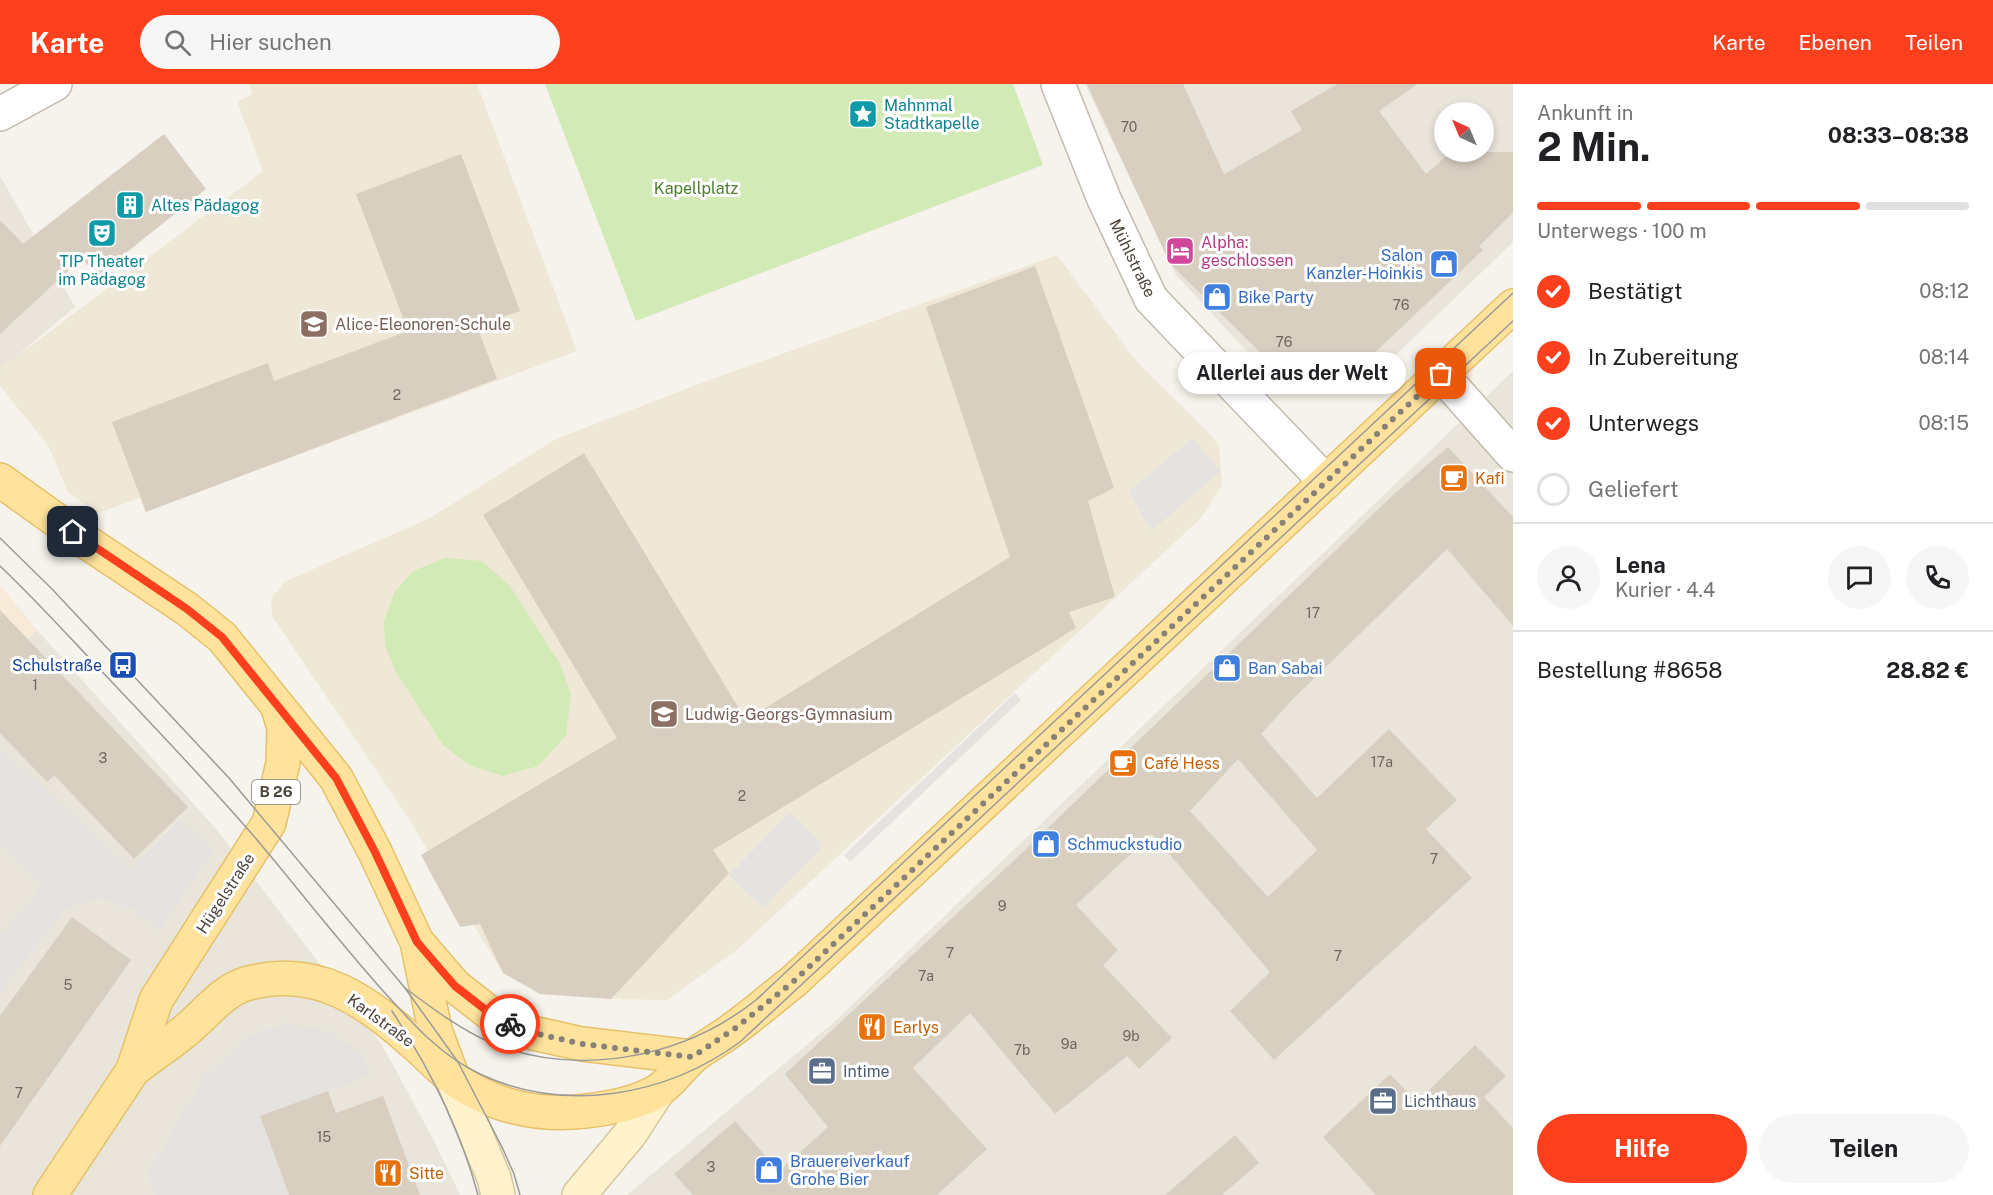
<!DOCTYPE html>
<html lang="de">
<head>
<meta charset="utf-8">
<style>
	body { margin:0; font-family:"Public Sans",sans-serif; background:#f6f6f6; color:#202124; height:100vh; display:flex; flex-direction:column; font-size:22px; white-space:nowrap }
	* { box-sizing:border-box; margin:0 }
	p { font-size:20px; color:#757577 }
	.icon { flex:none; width:33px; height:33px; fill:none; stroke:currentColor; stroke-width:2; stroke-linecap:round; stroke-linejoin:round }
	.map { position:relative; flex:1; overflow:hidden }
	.sheet { display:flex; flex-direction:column; background:#fff; width:480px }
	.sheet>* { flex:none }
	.needle { width:39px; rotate:316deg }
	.fabs { position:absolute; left:1434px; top:18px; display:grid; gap:12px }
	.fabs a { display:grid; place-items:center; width:60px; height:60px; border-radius:50%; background:#fff; box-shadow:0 3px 9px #0003; font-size:30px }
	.pin { position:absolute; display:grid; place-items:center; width:51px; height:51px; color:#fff; margin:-26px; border-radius:12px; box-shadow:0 3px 9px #0006 }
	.courier { position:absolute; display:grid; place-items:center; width:60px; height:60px; margin:-30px; border:4px solid #fc3f1d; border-radius:50%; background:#fff; color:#222; box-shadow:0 2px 8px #0007 }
	.bubble { position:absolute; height:42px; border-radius:21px; background:#fff; box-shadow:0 3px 9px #0003; font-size:20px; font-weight:700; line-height:42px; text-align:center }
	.head em { font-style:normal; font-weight:700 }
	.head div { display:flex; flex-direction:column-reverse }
	.head { display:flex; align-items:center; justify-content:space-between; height:102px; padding:0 24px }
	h1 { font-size:39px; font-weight:700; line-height:45px }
	.bar { display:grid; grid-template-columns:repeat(4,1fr); gap:9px 6px; align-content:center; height:72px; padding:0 24px }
	.bar i { height:8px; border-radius:4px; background:#e0e0e0 }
	.bar .selected { background:#fc3f1d }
	.bar p { grid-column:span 4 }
	.line { display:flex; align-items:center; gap:15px; padding:0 24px; border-top:2px solid #e0e0e0 }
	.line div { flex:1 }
	.round { display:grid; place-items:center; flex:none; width:63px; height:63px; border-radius:32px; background:#f6f6f6 }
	ol { padding:0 24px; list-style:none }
	li { display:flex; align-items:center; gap:18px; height:66px }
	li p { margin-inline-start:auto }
	li .icon { padding:6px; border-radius:50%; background:#fc3f1d; color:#fff; stroke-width:4 }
	li:last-child { color:#757577 }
	li i { width:33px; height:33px; border:3px solid #e0e0e0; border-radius:50% }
	.primary-button { display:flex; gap:12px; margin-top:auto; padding:12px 24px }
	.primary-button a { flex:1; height:69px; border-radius:36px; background:#fc3f1d; color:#fff; font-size:24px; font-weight:700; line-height:69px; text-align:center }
	.primary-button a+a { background:#f6f6f6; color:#202124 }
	header { display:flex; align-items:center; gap:36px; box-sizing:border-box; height:84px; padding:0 30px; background:#fc3f1d; color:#fff }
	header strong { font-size:28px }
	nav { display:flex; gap:33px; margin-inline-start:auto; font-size:21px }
	.search { width:420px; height:54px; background:#f6f6f6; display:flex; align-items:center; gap:15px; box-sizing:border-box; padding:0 21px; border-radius:33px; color:#757577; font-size:22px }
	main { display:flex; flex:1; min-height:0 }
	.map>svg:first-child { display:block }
</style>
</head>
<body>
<header>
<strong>Karte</strong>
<div class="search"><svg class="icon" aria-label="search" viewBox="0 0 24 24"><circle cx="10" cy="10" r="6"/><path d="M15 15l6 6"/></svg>Hier suchen</div>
<nav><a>Karte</a><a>Ebenen</a><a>Teilen</a></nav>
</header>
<main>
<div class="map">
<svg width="1513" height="1111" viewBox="0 0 1513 1111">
	<rect width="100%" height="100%" fill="#f6f3ec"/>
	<!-- residential -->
	<g fill="#eae5da" fill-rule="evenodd">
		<path d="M1085,0H1513V158L1370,296L1265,287L1176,191ZM1444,28H1484V68H1444Z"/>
		<path d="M0,92L75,223L0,286Z"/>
		<path d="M1513,287V1111H627L833,939Z"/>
		<path d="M37,546L217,746L382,961L433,1055L460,1111H0V584Z"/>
	</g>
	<!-- commercial -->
	<path fill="#f7ead8" d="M0,501L37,546L0,584Z"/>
	<!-- education -->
	<g fill="#efe8d6">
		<path d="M248,0H477L577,267L145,428L140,414L98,429L68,408L48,361L0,302V285L263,87L237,18L253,10Z"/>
		<path d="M1057,171L1138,279L1208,348L1219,362L1222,401L1202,433L738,865L667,916L611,915L503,889L405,729L272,532L271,514L286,497L430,434L556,355L704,298Z"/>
	</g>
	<!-- green -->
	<g fill="#d2eab5">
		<path d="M545,0H1013L1043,81L636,237Z"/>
		<path d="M445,474L482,477L510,502L560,580L571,610L566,652L538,682L503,692L471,682L443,661L395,586L385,562L384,537L395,507L413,487Z"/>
	</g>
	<!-- parking -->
	<g fill="#e5e3e0">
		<path d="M1193,354L1221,387L1151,447L1129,407Z"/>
		<path d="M1015,609L1021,616L850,778L844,771Z"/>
		<path d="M0,664L132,785L180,735L213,766L159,845L134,826L101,814L67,823L0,907V848L3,849L43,801L0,760Z"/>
		<path d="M790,729L824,761L763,824L729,791Z"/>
		<path d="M285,939L331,948L361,970L372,988L319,1012L260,1032L289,1111H154L156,1109L147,1090L204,993L250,952Z"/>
	</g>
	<!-- building -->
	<g fill="#d8cfc1" fill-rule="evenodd">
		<path d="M1087,0H1183L1224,90L1302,46L1291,27L1337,0H1418L1379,27L1426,90L1451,68H1513V129L1479,162L1483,166L1366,277L1267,275L1170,180Z"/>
		<path d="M164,50L206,105L97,192L82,174L0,250V136L23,160Z"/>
		<path d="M461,70L520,227L477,242L497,295L146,428L112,338L268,279L274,297L408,247L356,110Z"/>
		<path d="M1035,182L1114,404L1088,417L1115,513L1069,528L1076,544L713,766L729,789L611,915L540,910L503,889L480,840L460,843L421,771L617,654L483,431L584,369L746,636L1010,473L926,223Z"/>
		<path d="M1448,363L1513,433V542L1447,465L1292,616L1261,650L1317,714L1389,645L1457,716L1426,745L1472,794L1274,976L1230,927L1270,888L1152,750L1076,821L1118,866L1103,881L1172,954L1139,985L1127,972L1055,1030L970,929L913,984L987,1065L937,1111H693L674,1090L735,1037L779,1087L828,1043L785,990L1025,766L1394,410ZM1238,675L1317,766L1268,813L1190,727Z"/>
		<path d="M0,526L188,723L134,775L54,691L47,698L0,649Z"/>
		<path d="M72,833L131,876L0,1062V932Z"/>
		<path d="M1475,961L1506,992L1484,1013L1513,1044V1111H1376L1323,1053L1390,990L1417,1018Z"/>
		<path d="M328,1007L336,1029L383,1012L420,1111H289L260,1032Z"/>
		<path d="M1235,1051L1259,1079L1222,1111H1165Z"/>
	</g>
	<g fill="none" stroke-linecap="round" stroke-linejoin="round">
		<!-- street casing -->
		<g stroke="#c2bbae" stroke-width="36">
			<g id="street">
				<path d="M1058,0L1104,115L1151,215L1326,398"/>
				<path d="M0,30L55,0"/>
				<path d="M1441,290L1513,371"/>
			</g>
		</g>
		<!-- secondary casing -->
		<g stroke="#d6c79b" stroke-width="36">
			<g id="secondary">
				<path d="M452,993L494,1094L498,1111"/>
				<path d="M579,1111L630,1050L658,1007"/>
			</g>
		</g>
		<!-- primary casing -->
		<g stroke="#e6c16a" stroke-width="36">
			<g id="primary">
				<path d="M0,396L91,461L187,525L222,553L336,694L375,768L417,858L435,946L451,989"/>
				<path d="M418,859L455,902L496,934L533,949L582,960L692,973"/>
				<path d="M133,986C152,971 173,958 191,942C209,926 225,905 249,899C318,881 366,917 415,960C428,971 439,984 453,994C491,1022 539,1033 586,1027C610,1024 634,1020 656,1008C670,1000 680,984 692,973C703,964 717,957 729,948C752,932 772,914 794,897L1513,222"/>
				<path d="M50,1111L133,986L156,916L269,739L283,679L284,644L278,623"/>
			</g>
		</g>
		<!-- street -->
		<use href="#street" stroke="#fff" stroke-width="33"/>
		<!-- secondary -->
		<use href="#secondary" stroke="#fff3cd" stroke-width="33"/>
		<!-- primary -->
		<use href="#primary" stroke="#ffe39c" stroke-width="33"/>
		<!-- tram -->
		<g stroke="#9a9a9a" stroke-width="1.5">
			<path d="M0,454L52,505L229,694L405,904L458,978L502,1063L514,1090L520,1111"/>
			<path d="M0,482C38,518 73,557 109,595C159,648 210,701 258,757C300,807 340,859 384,908C412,939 441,972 480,990C565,1030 666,1012 740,958L1513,237"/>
			<path d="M405,904C432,924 458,944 489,958C576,994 682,975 756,916C766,907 776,897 786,888L1513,209"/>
			<path d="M392,927C430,985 460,1044 478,1111"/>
		</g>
	</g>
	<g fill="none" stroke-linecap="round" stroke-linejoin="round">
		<!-- done -->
		<path stroke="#878178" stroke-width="6" stroke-dasharray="0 10.8" d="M510,940L534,949L582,960L692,973L737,943L794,897L1441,290"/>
		<!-- route -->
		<path stroke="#fc3f1d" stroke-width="8" d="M73,448L187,525L222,553L336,694L375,768L417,858L455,902L496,934L510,940"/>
	</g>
	<!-- icons -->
	<defs>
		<g id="sight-square" transform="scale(1.5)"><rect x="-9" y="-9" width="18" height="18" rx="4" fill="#0f9aa8" stroke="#fff"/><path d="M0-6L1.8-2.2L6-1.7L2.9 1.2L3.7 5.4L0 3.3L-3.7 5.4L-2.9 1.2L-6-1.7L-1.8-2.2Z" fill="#fff"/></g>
		<g id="building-square" transform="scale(1.5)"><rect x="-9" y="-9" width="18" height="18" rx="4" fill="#0f9aa8" stroke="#fff"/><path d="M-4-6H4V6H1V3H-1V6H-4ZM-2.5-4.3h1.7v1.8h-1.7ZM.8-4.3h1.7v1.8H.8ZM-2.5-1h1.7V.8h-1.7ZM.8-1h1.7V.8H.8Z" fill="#fff"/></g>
		<g id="theatre-square" transform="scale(1.5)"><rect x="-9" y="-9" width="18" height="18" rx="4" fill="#0f9aa8" stroke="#fff"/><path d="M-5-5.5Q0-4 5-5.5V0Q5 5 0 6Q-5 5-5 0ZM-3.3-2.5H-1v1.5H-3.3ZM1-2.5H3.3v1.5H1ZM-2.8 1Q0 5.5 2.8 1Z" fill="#fff"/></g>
		<g id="hotel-square" transform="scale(1.5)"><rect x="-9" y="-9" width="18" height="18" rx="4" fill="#d1479c" stroke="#fff"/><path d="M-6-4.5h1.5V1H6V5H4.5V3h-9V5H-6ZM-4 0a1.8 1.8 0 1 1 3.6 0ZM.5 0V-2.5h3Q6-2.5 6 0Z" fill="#fff"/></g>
		<g id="shop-square" transform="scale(1.5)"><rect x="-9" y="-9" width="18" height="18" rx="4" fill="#3f7fe0" stroke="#fff"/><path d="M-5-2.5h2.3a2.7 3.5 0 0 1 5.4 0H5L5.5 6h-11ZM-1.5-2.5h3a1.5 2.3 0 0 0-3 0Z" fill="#fff"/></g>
		<g id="school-square" transform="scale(1.5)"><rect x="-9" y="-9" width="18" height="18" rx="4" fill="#8d6e63" stroke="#fff"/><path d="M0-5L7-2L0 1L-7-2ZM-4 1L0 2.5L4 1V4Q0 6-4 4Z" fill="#fff"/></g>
		<g id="cafe-square" transform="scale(1.5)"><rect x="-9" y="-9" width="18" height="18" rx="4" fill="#e8710a" stroke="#fff"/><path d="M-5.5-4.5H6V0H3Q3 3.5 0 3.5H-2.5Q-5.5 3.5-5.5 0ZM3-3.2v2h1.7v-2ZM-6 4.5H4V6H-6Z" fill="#fff"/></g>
		<g id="bus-square" transform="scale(1.5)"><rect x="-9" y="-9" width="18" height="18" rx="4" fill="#1a4fb4" stroke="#fff"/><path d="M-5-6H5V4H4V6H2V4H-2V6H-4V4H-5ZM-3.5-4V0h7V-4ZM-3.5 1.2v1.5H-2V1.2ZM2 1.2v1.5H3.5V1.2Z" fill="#fff"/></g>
		<g id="restaurant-square" transform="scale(1.5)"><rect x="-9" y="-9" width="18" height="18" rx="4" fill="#e8710a" stroke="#fff"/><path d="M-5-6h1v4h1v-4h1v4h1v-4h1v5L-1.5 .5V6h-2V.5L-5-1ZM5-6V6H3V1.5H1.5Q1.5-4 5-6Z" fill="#fff"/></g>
		<g id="office-square" transform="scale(1.5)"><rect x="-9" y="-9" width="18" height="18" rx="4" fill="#5c6f8a" stroke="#fff"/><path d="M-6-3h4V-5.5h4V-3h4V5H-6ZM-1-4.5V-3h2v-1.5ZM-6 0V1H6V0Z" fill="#fff"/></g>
	</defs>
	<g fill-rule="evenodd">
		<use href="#sight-square" x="863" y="30"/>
		<use href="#building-square" x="130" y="121"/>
		<use href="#theatre-square" x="102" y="149"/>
		<use href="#hotel-square" x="1180" y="167"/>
		<use href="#shop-square" x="1444" y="180"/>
		<use href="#shop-square" x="1217" y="213"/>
		<use href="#school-square" x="314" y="240"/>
		<use href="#cafe-square" x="1454" y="394"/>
		<use href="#bus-square" x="123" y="581"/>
		<use href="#shop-square" x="1227" y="584"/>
		<use href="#school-square" x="664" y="630"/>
		<use href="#cafe-square" x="1123" y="679"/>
		<use href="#shop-square" x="1046" y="760"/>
		<use href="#restaurant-square" x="872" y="943"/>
		<use href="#office-square" x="822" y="987"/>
		<use href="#office-square" x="1383" y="1017"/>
		<use href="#shop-square" x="769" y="1086"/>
		<use href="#restaurant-square" x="388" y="1089"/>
	</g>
	<g text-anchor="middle" stroke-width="6" stroke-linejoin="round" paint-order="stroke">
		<!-- number labels -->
		<g font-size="14" fill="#6e675b">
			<text x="1129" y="48">70</text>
			<text x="1401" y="226">76</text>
			<text x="1284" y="263">76</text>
			<text x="397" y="316">2</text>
			<text x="1313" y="534">17</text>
			<text x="35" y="606">1</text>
			<text x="103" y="679">3</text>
			<text x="1382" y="683">17a</text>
			<text x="742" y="717">2</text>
			<text x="1434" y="780">7</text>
			<text x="1002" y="827">9</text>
			<text x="950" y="874">7</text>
			<text x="1338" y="877">7</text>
			<text x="926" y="897">7a</text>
			<text x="68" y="906">5</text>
			<text x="1131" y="957">9b</text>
			<text x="1069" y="965">9a</text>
			<text x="1022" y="971">7b</text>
			<text x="19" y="1014">7</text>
			<text x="324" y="1058">15</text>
			<text x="711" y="1088">3</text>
		</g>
		<!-- shield labels -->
		<rect fill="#fff" stroke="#817c74" stroke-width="1.5" x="252" y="696" width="48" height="24" rx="4.5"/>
		<g font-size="15" font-weight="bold" fill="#4b4439">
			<text x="276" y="713">B 26</text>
		</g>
		<!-- culture labels -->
		<g font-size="16" fill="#0d838f" stroke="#fff" text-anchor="start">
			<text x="884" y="27">Mahnmal<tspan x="884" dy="18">Stadtkapelle</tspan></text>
			<text x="151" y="127">Altes Pädagog</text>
			<text x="102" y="183" text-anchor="middle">TIP Theater<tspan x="102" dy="18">im Pädagog</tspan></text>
		</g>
		<!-- park labels -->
		<g font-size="16" fill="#4a7f2a" stroke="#fff">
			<text x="696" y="110">Kapellplatz</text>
		</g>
		<!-- hotel labels -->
		<g font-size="16" fill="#b23c85" stroke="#fff" text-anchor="start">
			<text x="1201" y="164">Alpha:<tspan x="1201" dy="18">geschlossen</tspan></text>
		</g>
		<!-- shop labels -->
		<g font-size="16" fill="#366cbe" stroke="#fff" text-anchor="start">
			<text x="1423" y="177" text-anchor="end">Salon<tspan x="1423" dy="18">Kanzler-Hoinkis</tspan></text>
			<text x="1238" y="219">Bike Party</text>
			<text x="1248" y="590">Ban Sabai</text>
			<text x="1067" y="766">Schmuckstudio</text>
			<text x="790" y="1083">Brauereiverkauf<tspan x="790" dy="18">Grohe Bier</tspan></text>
		</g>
		<!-- street labels -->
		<g font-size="16" fill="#4b4439" stroke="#fff">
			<text transform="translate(1133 174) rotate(64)" y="6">Mühlstraße</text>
			<text transform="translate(225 809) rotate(-57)" y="6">Hügelstraße</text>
			<text transform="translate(381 936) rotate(36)" y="6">Karlstraße</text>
		</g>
		<!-- education labels -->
		<g font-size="16" fill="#785e54" stroke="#fff" text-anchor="start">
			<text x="335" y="246">Alice-Eleonoren-Schule</text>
			<text x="685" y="636">Ludwig-Georgs-Gymnasium</text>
		</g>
		<!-- food labels -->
		<g font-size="16" fill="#c56008" stroke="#fff" text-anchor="start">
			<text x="1475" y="400">Kafi</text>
			<text x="1144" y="685">Café Hess</text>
			<text x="893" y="949">Earlys</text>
			<text x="409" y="1095">Sitte</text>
		</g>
		<!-- transit labels -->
		<g font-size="16" fill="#164399" stroke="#fff" text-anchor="end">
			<text x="102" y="587">Schulstraße</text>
		</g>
		<!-- service labels -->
		<g font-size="16" fill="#4e5e75" stroke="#fff" text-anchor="start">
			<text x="843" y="993">Intime</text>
			<text x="1404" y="1023">Lichthaus</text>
		</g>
	</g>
</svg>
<div class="fabs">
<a><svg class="needle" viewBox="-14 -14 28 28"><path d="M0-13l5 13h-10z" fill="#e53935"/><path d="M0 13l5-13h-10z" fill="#757577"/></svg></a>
</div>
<div class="pin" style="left:1441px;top:290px;background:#ea580c"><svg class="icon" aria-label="bag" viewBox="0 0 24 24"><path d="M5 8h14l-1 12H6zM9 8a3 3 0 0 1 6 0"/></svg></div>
<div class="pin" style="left:73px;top:448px;background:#1f2937"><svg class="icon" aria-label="home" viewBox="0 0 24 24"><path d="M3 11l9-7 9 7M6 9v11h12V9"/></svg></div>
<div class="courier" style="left:510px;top:940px"><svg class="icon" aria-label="bike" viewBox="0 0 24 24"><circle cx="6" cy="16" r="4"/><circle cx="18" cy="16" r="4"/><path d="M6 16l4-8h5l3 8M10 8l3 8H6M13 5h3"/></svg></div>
<div class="bubble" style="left:1178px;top:268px;width:228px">Allerlei aus der Welt</div>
</div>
<section class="sheet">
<div class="head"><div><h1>2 Min.</h1><p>Ankunft in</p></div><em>08:33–08:38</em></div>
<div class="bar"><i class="selected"></i><i class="selected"></i><i class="selected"></i><i></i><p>Unterwegs · 100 m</p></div>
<ol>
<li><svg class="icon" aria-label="check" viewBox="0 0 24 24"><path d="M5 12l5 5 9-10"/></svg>Bestätigt<p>08:12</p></li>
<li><svg class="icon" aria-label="check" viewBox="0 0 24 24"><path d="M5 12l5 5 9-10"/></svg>In Zubereitung<p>08:14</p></li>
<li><svg class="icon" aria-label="check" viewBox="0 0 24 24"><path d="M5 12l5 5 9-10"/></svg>Unterwegs<p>08:15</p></li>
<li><i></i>Geliefert</li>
</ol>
<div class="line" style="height:108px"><a class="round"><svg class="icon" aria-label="person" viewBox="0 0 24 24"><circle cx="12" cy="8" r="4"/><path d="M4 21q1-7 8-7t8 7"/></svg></a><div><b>Lena</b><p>Kurier · 4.4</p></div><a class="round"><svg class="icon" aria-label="chat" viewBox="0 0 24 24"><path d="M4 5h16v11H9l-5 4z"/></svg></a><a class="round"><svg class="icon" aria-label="phone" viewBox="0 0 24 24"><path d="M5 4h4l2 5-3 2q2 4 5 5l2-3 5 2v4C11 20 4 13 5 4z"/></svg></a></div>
<div class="line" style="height:78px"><div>Bestellung #8658</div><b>28.82 €</b></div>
<div class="primary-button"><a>Hilfe</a><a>Teilen</a></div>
</section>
</main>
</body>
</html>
